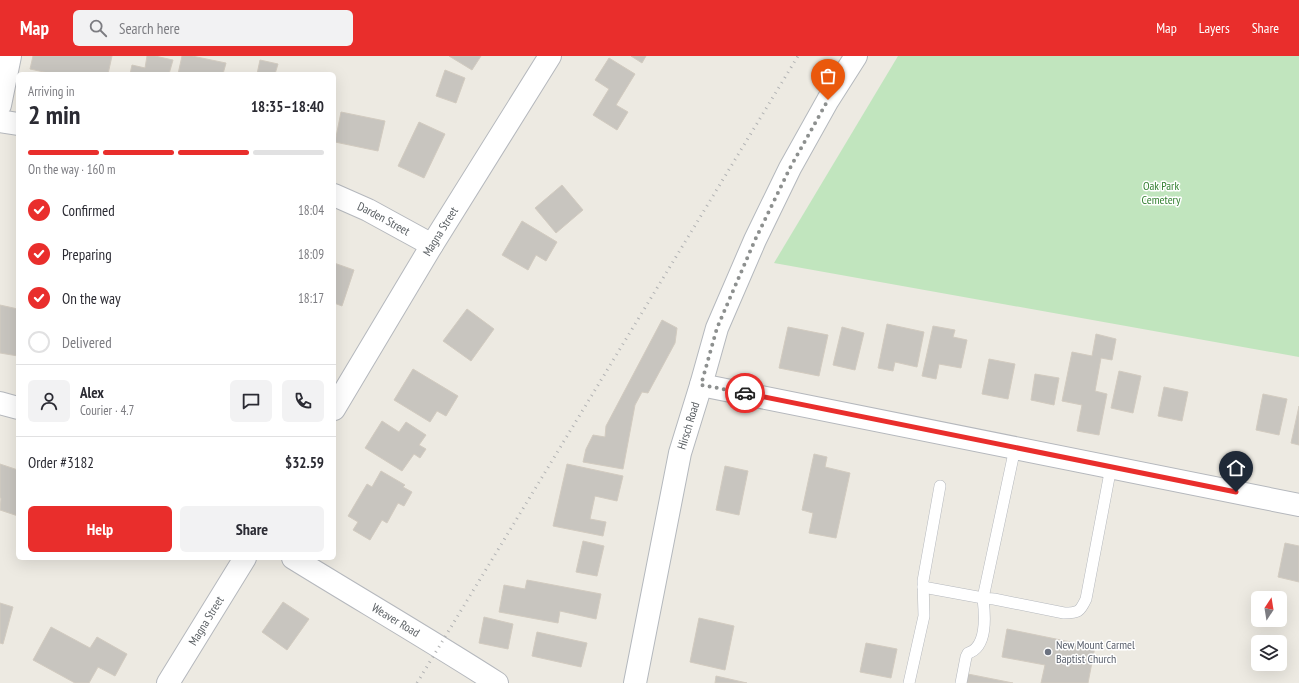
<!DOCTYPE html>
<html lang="en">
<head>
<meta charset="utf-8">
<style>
	body { margin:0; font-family:"PT Sans Narrow",sans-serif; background:#f2f2f3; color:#2b2b33; height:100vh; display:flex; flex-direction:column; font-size:15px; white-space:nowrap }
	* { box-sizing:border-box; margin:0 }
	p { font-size:13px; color:#7c7c81 }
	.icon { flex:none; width:22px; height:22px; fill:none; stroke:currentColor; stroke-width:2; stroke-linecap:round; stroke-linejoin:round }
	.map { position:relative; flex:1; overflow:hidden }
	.side { position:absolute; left:16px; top:16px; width:320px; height:488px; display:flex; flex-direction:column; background:#fff; border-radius:6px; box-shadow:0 4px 16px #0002 }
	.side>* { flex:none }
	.needle { width:26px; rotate:12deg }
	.fabs { position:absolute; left:1251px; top:535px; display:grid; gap:8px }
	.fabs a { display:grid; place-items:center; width:36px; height:36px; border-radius:6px; background:#fff; box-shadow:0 4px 16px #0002; font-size:20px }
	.pin { position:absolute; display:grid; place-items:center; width:34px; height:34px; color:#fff; margin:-41px -17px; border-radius:50% 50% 50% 0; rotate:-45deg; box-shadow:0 0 4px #0007 }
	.pin .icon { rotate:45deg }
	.courier { position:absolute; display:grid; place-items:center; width:40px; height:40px; margin:-20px; border:3px solid #e92e2c; border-radius:50%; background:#fff; color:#222; box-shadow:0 1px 5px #0007 }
	.overview em { font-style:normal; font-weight:700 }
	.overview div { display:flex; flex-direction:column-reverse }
	.overview { display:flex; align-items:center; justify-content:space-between; height:68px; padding:0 12px }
	h1 { font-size:26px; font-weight:700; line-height:30px }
	.bar { display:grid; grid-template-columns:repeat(4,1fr); gap:6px 4px; align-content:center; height:48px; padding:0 12px }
	.bar i { height:5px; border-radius:3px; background:#e1e1e2 }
	.bar .current { background:#e92e2c }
	.bar p { grid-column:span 4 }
	.line { display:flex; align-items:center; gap:10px; padding:0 12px; border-top:1px solid #e1e1e2 }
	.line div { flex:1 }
	.round { display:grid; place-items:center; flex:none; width:42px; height:42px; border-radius:6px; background:#f2f2f3 }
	ol { padding:0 12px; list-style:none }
	li { display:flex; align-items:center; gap:12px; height:44px }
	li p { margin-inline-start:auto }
	li .icon { padding:4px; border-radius:50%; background:#e92e2c; color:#fff; stroke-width:4 }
	li:last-child { color:#7c7c81 }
	li i { width:22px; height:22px; border:2px solid #e1e1e2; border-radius:50% }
	.cta { display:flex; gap:8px; margin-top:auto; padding:8px 12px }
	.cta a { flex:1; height:46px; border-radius:6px; background:#e92e2c; color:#fff; font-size:16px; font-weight:700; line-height:46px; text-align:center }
	.cta a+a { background:#f2f2f3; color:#2b2b33 }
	header { display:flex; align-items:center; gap:24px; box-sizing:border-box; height:56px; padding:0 20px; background:#e92e2c; color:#fff }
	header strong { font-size:19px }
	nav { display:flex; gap:22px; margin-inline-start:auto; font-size:14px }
	.search { width:280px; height:36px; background:#f2f2f3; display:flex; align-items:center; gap:10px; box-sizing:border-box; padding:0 14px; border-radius:6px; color:#7c7c81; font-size:15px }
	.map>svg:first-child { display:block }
</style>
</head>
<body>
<header>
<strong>Map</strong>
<div class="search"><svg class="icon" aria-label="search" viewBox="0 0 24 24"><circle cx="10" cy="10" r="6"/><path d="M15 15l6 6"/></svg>Search here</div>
<nav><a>Map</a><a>Layers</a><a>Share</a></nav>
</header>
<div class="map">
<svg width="1299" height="627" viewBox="0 0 1299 627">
	<rect width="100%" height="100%" fill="#edeae2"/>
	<!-- green -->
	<path fill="#c1e5be" d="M898,0H1299V301L774,207Z"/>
	<!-- building -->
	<g fill="#c8c5bf" stroke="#d2cbc0">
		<path d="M33,0H112L108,18H53L30,13Z"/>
		<path d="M147,0H155L173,4L169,18H130L132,9L145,12Z"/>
		<path d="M182,0H192L226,7L223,18H178Z"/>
		<path d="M449,0H481L472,14Z"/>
		<path d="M631,0H646L642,7Z"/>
		<path d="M609,2L635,18L616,49L628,56L617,74L593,59L609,33L595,24Z"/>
		<path d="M260,4L278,8L275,18H257Z"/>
		<path d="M445,14L465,22L456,47L436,40Z"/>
		<path d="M341,56L385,65L378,95L335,86Z"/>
		<path d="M419,66L445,78L424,122L398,110Z"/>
		<path d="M562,129L583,154L556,177L535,152Z"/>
		<path d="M522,165L557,186L546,205L536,199L528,214L502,199Z"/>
		<path d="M334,207L354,214L342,250L334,247Z"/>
		<path d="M0,249L18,253V300L0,297Z"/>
		<path d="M467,253L494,273L471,305L443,285Z"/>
		<path d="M662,264L677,272L675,287L648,337L642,336L635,349L623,413L583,406L586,393L593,379L605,381L606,370Z"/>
		<path d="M887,268L924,276L917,311L895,306L893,315L878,312Z"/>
		<path d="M933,270L955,274L953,281L967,284L961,312L939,308L936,323L922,320Z"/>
		<path d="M788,271L828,279L819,320L779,312Z"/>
		<path d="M842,271L864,277L855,314L833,309Z"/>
		<path d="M1096,278L1116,283L1112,304L1101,302L1095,335L1107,338L1099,379L1077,375L1082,349L1062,345L1072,296L1092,300Z"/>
		<path d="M989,303L1015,308L1008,343L982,338Z"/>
		<path d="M413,313L458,340L446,360L437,355L430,366L394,344Z"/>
		<path d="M1119,315L1141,320L1133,357L1111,352Z"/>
		<path d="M1035,318L1059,322L1054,349L1031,344Z"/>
		<path d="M1164,331L1188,336L1182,365L1158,360Z"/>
		<path d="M1263,338L1287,343L1279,379L1256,374Z"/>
		<path d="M1299,350V389L1291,387Z"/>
		<path d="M382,365L399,376L406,366L426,379L419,389L426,393L420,402L414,398L402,415L365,392Z"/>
		<path d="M814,398L827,401L825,411L850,417L836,482L809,477L813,457L802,454Z"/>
		<path d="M0,408L18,414V460L0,454L1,442H0Z"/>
		<path d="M567,408L623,420L617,445L595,440L590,463L606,466L603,480L553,470Z"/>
		<path d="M725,410L748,415L739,459L716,454Z"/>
		<path d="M381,415L405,429L403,431L412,436L404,450L398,447L387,467L382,464L370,484L353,474L358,466L348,460L367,428L372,431Z"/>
		<path d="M583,485L604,490L597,520L576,516Z"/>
		<path d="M1285,487L1299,490V526L1278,521Z"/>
		<path d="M527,524L601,538L596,563L560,555L558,567L499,556L504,529L525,533Z"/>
		<path d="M283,546L309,563L287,594L262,576Z"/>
		<path d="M0,547L13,551L3,588L0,587Z"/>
		<path d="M484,561L513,568L508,593L479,587Z"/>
		<path d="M699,562L734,570L725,614L690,606Z"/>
		<path d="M51,571L90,592L97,581L127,598L115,620L98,611L89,627H75L33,604Z"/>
		<path d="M1007,573L1095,591L1088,627H1041L1045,609L1002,601Z"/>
		<path d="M537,576L587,587L581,611L532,600Z"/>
		<path d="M866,587L897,593L891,622L860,616Z"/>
		<path d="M968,618L1013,627H966Z"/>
		<path d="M716,620L747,627H715Z"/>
	</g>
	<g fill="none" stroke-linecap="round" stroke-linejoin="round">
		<!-- service casing -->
		<g stroke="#b5b8bd" stroke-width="12">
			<g id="service">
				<path d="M1015,392L983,542L994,543L1064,557C1078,557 1080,556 1086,543L1111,411"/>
				<path d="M923,531L983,542C985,559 988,591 968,597L966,601L961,627"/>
				<path d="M909,627L924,560L923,525L940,430"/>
			</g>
		</g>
		<!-- minor casing -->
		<g stroke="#b5b8bd" stroke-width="24">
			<g id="minor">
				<path d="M0,49L10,0"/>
				<path d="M0,65L18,68"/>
				<path id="s1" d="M334,139L368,154L432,189"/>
				<path d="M701,329L1299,449"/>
				<path id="s2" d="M334,353L432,189L550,0"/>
				<path id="s3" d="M168,627L245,502"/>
			</g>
		</g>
		<!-- tertiary casing -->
		<g stroke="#b5b8bd" stroke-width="24">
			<g id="tertiary">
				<path d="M0,347L18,352"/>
				<path id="s4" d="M293,502C361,544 430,584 497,627"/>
			</g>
		</g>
		<!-- secondary casing -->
		<g stroke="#b4b8bd" stroke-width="24">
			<g id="secondary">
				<path id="s5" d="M635,627L680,397L701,329L717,272L755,184L790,112L828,44L856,0"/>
			</g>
		</g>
		<!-- service -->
		<use href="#service" stroke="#fff" stroke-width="11"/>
		<!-- minor -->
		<use href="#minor" stroke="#fff" stroke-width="22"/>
		<!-- tertiary -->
		<use href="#tertiary" stroke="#fff" stroke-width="22"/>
		<!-- secondary -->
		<use href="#secondary" stroke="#fff" stroke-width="22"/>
		<!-- rail -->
		<path stroke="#b1b2b3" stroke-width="3" stroke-dasharray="1 5" stroke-linecap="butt" d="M417,627L798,0"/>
	</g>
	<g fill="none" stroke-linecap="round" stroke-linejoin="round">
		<!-- done -->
		<path stroke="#8d908f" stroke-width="4" stroke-dasharray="0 7.2" d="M745,337L701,329L717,272L755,184L790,112L828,44"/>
		<!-- route -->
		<path stroke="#e92e2c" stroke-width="5" d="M745,337L1236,436"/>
	</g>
	<!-- markers -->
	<circle fill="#6b7280" stroke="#fff" stroke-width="1.5" cx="1048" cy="596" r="4"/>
	<g text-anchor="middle" stroke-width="3" stroke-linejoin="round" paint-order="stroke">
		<!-- park labels -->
		<g font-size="12" fill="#358133" stroke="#fff">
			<text x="1161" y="134">Oak Park<tspan x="1161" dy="14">Cemetery</tspan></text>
		</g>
		<!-- street labels -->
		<g font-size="12" fill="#5a5f63" stroke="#fff">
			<text dy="4" stroke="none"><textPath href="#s1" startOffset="55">Darden Street</textPath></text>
			<text dy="4" stroke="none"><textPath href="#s2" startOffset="207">Magna Street</textPath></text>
			<text dy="4" stroke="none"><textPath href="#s5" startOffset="263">Hirsch Road</textPath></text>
			<text dy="4" stroke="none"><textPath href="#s3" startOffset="73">Magna Street</textPath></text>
			<text dy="4" stroke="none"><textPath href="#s4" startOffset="120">Weaver Road</textPath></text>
		</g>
		<!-- worship labels -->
		<g font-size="12" fill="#5b616d" stroke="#fff" text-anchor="start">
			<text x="1056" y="593">New Mount Carmel<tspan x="1056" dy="14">Baptist Church</tspan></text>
		</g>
	</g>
</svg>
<div class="fabs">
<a><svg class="needle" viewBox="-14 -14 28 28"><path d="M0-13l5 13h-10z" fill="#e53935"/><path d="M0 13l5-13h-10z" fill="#7c7c81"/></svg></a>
<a><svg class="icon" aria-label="layers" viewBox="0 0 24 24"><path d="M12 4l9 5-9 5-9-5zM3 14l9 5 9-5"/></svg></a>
</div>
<div class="pin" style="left:828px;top:44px;background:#ea580c"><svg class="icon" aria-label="bag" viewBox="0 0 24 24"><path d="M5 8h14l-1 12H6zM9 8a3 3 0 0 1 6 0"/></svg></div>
<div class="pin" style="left:1236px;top:436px;background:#1f2937"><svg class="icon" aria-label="home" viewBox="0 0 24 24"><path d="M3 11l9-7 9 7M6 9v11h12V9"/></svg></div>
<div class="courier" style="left:745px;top:337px"><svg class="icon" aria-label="car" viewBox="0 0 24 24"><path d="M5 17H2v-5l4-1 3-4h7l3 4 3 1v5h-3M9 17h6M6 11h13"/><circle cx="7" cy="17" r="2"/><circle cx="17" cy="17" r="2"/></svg></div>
<section class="side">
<div class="overview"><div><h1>2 min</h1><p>Arriving in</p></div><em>18:35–18:40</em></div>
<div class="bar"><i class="current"></i><i class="current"></i><i class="current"></i><i></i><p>On the way · 160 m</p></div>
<ol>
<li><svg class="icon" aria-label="check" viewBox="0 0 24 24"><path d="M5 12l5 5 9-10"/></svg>Confirmed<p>18:04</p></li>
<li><svg class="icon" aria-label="check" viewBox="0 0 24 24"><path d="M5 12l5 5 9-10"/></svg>Preparing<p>18:09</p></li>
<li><svg class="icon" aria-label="check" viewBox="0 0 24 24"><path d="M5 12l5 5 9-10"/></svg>On the way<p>18:17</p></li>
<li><i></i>Delivered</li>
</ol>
<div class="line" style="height:72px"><a class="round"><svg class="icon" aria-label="person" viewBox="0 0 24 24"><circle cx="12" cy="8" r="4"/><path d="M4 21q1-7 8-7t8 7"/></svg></a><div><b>Alex</b><p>Courier · 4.7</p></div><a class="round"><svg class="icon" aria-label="chat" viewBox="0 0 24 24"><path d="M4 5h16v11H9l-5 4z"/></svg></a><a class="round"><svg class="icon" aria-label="phone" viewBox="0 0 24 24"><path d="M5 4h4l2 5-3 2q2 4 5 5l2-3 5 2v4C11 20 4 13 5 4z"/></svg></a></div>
<div class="line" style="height:52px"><div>Order #3182</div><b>$32.59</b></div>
<div class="cta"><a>Help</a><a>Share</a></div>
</section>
</div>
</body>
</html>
